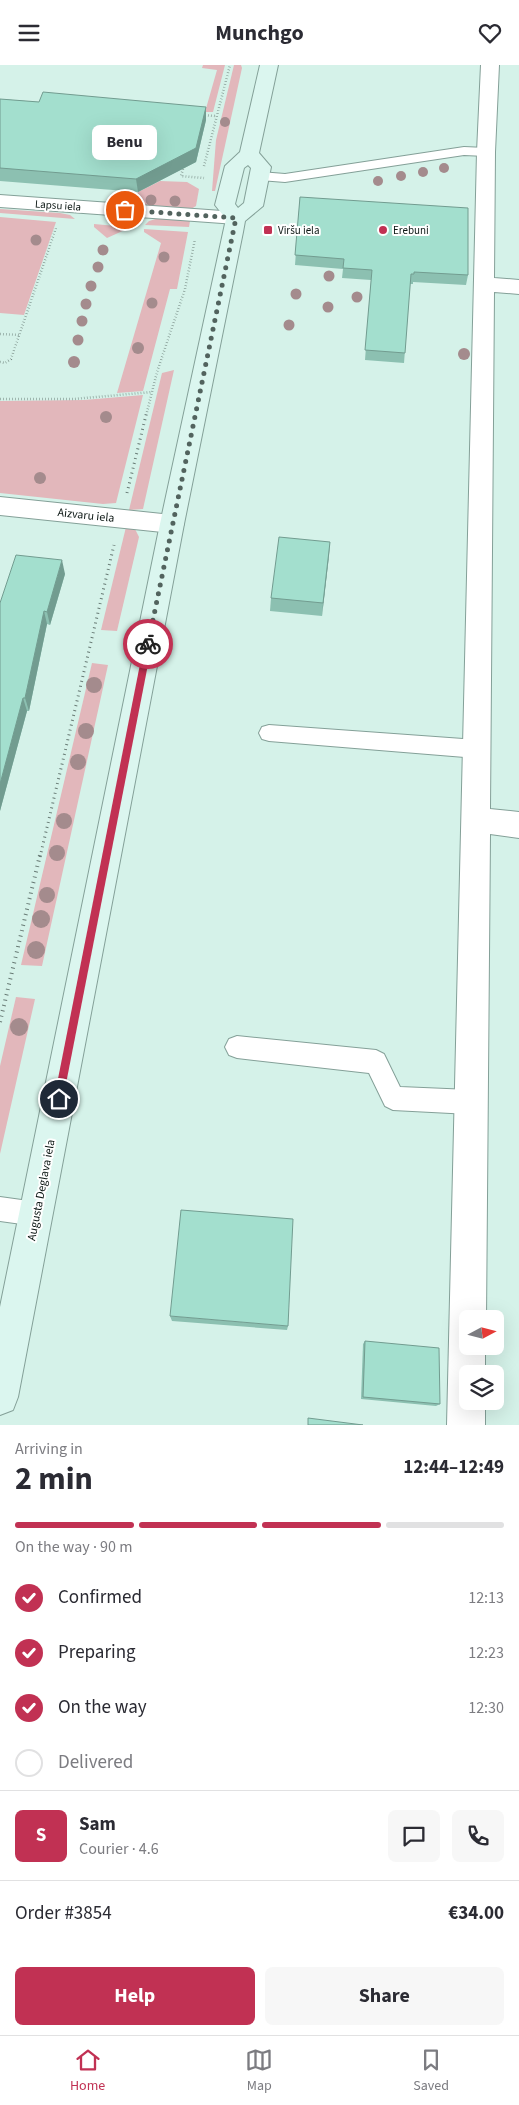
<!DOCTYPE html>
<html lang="en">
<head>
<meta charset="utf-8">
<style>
	body { margin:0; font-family:"Source Sans 3",sans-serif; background:#f7f7f7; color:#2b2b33; height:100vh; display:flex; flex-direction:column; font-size:19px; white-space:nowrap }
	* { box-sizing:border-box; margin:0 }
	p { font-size:16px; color:#7c7c81 }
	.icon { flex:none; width:28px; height:28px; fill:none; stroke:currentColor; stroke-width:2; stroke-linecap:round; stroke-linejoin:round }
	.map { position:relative; height:1360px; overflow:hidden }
	.drawer { display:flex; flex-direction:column; background:#fff; flex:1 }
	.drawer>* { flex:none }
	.needle { width:32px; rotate:83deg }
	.fabs { position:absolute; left:459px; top:1245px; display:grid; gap:10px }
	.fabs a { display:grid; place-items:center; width:45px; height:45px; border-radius:8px; background:#fff; box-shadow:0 5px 20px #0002; font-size:25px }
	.pin { position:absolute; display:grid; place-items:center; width:42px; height:42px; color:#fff; margin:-21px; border:2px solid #fff; border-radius:50%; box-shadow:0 1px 5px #0007 }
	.courier { position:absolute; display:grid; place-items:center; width:50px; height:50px; margin:-25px; border:4px solid #c13153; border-radius:50%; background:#fff; color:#222; box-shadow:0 1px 6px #0007 }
	.bubble { position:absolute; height:35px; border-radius:8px; background:#fff; box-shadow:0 5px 20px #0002; font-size:16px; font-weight:700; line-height:35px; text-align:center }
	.summary em { font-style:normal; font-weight:700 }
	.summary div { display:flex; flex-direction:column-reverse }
	.summary { display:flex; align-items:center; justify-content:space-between; height:85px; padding:0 15px }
	h1 { font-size:32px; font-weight:700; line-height:38px }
	.bar { display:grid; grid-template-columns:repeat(4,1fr); gap:8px 5px; align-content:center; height:60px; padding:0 15px }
	.bar i { height:6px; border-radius:4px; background:#e1e1e2 }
	.bar .current { background:#c13153 }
	.bar p { grid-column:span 4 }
	.line { display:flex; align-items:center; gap:12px; padding:0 15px; border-top:1px solid #e1e1e2 }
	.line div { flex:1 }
	.round { display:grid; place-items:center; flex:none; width:52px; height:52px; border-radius:8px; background:#f7f7f7 }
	ol { padding:0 15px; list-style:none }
	li { display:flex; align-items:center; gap:15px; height:55px }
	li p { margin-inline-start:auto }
	li .icon { padding:5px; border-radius:50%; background:#c13153; color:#fff; stroke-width:4 }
	li:last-child { color:#7c7c81 }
	li i { width:28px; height:28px; border:2px solid #e1e1e2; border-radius:50% }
	.primary-button { display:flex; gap:10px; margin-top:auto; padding:10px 15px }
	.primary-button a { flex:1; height:58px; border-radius:8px; background:#c13153; color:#fff; font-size:20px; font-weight:700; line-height:58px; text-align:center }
	.primary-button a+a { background:#f7f7f7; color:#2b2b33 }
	header { display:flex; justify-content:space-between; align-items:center; height:65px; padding:0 15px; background:#fff; font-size:22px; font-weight:700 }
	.tabs { display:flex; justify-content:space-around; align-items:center; height:70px; border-top:1px solid #e1e1e2; background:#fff; font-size:14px; color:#7c7c81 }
	.tabs a { display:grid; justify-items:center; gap:2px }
	.tabs .current { color:#c13153 }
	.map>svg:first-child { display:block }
</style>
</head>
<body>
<header><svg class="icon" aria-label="menu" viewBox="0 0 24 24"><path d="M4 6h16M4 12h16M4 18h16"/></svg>Munchgo<svg class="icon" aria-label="heart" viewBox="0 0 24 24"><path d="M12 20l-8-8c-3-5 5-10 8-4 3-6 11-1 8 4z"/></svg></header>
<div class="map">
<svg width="519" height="1360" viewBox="0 0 519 1360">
	<rect width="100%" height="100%" fill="#d5f2e9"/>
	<!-- green -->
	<g fill="#e2b7bb">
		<path d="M203,0H225L213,47H205L217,5L202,3Z"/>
		<path d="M234,0H241L242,3L215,126H212L216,75Z"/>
		<path d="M160,116L187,117L199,124L196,141L191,144L133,140L138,127Z"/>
		<path d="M0,144L60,148L70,150L75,154L0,148Z"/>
		<path d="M0,152L56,157L24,250L0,248Z"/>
		<path d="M159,153L190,156L189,162L145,160L149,156Z"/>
		<path d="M94,159L127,162V164L107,173L94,162Z"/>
		<path d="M144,164L188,167L177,224H170L143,326L117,328L161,178L144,167Z"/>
		<path d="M174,305L143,444L129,445L162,308Z"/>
		<path d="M143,330L116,438L103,439L0,428V336L84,335Z"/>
		<path d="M126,462L135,464L139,472L117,566L101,565Z"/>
		<path d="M92,598L108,600L42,901L21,900Z"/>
		<path d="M16,932L35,934L0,1089V1001Z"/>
	</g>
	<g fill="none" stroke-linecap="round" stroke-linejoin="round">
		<!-- lane casing -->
		<g stroke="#84a098" stroke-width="2">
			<g id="lane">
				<path d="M464,82L486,83L493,87L486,91L464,90L285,117L260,115L253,111L260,107L285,109Z"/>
				<path d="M269,660L477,675L484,678L487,684L484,690L477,693L269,676L262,674L259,668L262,662Z"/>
				<path d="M237,971L376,985L384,989L400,1022L470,1025L478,1029L482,1037L478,1045L470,1049L393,1045L385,1041L369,1008L237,993L229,990L225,982L229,974Z"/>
				<path d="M0,1132L36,1137L45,1140L48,1149L45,1158L36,1161L0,1156Z"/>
			</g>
		</g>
		<!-- street casing -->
		<g stroke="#84a098" stroke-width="2">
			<g id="street">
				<path d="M481,0H499L495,87L494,213L519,215V229L494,227L490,744L519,747V773L490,769L486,1254H468V1281H485V1309H468V1336H485V1360H447L477,87Z"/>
				<path d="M0,130L236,147L243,149L246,153L243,157L236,159L0,142Z"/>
				<path d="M0,432L172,450L181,453L184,459L181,465L172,468L0,450Z"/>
			</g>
		</g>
		<!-- secondary casing -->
		<g stroke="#84a098" stroke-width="2">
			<path id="secondary" d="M260,0H278L259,88L271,102L263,141L245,156L243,167L184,459L18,1332L13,1345L0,1350V1242L160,459L226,154L215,140L225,101L240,87ZM248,100L251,103L244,138L238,143L235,139L244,103Z"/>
		</g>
		<!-- path-far2 -->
		<g stroke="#687b75" stroke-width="2.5" stroke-dasharray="0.5 2.5" stroke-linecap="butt">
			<path d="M202,50L216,51"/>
			<path d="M204,101L230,0"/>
			<path d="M183,104L181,111L204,113"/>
			<path d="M0,269L20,270"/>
			<path d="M0,297L5,298L11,294L56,163"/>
			<path d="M0,334H74L152,327"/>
			<path d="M147,347L157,307L185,224L195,174"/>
		</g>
		<!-- path-far1 -->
		<g stroke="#687b75" stroke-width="3" stroke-dasharray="1 4" stroke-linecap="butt">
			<path d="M127,428L147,346"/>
			<path d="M40,792L114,480"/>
		</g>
		<!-- path -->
		<path stroke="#687b75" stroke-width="4" stroke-dasharray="1 4.5" stroke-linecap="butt" d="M0,957L40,790"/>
		<!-- lane -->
		<use href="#lane" fill="#fff" fill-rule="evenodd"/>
		<!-- street -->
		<use href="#street" fill="#fff" fill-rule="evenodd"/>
		<!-- secondary -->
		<use href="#secondary" fill="#dbf6ef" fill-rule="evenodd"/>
	</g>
	<!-- trees -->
	<g fill="#a48b8d">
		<circle cx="225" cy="57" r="5"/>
		<circle cx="444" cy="103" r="5"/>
		<circle cx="423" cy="107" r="5"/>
		<circle cx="401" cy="111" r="5"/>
		<circle cx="378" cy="116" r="5"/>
		<circle cx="151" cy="135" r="5.5"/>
		<circle cx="175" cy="136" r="5.5"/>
		<circle cx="36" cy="175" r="5.5"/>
		<circle cx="103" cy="185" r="5.5"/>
		<circle cx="164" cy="192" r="5.5"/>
		<circle cx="98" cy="202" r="5.5"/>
		<circle cx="329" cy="211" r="5.5"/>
		<circle cx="91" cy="221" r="5.5"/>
		<circle cx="296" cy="229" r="5.5"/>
		<circle cx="357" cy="232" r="5.5"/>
		<circle cx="152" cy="238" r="5.5"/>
		<circle cx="86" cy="239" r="5.5"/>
		<circle cx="328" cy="242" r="5.5"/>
		<circle cx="82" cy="256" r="5.5"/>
		<circle cx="289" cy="260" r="5.5"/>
		<circle cx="78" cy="275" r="5.5"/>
		<circle cx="138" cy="283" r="6"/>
		<circle cx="464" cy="289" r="6"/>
		<circle cx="74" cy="297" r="6"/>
		<circle cx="106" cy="352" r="6"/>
		<circle cx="40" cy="413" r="6"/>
		<circle cx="94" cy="620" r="8"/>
		<circle cx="86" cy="666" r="8"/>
		<circle cx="78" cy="697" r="8"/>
		<circle cx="64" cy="756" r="8"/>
		<circle cx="57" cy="788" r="8"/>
		<circle cx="47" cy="830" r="8"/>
		<circle cx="41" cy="854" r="9"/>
		<circle cx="36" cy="885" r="9"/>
		<circle cx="19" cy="962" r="9"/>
	</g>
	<!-- wall -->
	<g fill="#8cc0b1">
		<path d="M0,34L39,37L206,42V55L196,97L138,127L0,116Z"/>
		<path d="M300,132L468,210L466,220L413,217V219H410L404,298L365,295L371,215L342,213L343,204L295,200Z"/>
		<path d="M330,477L322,551L270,546L271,533Z"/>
		<path d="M65,509L50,560L47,559L29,646H27L0,746V538Z"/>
		<path d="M170,1251L288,1261L287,1265L172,1256Z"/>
		<path d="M365,1276L440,1339L436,1341L361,1334L363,1279Z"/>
	</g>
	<!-- shaded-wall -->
	<g fill="#729c90">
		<path d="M206,42V55L196,97L138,127L136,114Z"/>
		<path d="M330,477L329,491L322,551L323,538Z"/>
		<path d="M62,495L65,509L50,560L47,547Z"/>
		<path d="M44,546L47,559L29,646L25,633Z"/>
		<path d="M23,633L27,646L0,746V719Z"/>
	</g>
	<!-- building -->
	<g fill="#a3dfce" stroke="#729c90">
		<path d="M43,27L206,42L196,83L136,114L0,103V34L39,37Z"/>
		<path d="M300,132L468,143V210L414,207V209H411L405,288L365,285L372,205L343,203L344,194L295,190Z"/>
		<path d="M279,472L330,477L323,538L271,533Z"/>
		<path d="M16,490L62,495L47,547L44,546L25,633H23L0,719V538Z"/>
		<path d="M181,1145L293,1154L288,1261L170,1251Z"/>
		<path d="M365,1276L439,1283L440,1339L363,1332Z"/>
		<path d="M308,1353L363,1360H308Z"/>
	</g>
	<!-- route -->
	<path fill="#c13153" d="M148,575L152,579L63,1034L59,1039L54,1034L144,579Z"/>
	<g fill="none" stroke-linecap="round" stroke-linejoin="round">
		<!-- done -->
		<path stroke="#52635e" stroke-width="5" stroke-dasharray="0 9" d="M125,145L236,153L148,579"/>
	</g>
	<!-- markers -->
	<g fill="#c13153" stroke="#fff" stroke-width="2">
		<rect x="263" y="160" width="10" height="10" rx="2.5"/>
		<circle cx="383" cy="165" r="5"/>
	</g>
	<g text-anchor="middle" stroke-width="4" stroke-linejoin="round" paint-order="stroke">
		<!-- far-street labels -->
		<g font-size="11" fill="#0b1613" stroke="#fff">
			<text transform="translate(58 140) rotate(4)" y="4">Lapsu iela</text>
		</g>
		<!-- far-poi labels -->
		<g font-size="11" fill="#0b1613" stroke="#fff" text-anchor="start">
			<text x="278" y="169">Viršu iela</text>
			<text x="393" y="169">Erebuni</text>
		</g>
		<!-- street labels -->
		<g font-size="12" fill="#0b1613" stroke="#fff">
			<text transform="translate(86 450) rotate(6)" y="4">Aizvaru iela</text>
			<text transform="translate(41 1125) rotate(-79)" y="4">Augusta Deglava iela</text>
		</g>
	</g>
</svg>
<div class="fabs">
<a><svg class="needle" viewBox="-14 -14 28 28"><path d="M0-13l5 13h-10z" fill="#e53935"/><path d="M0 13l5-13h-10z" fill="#7c7c81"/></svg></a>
<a><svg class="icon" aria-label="layers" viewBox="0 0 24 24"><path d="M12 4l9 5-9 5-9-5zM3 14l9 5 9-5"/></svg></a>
</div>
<div class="pin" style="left:125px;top:145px;background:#ea580c"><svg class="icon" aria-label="bag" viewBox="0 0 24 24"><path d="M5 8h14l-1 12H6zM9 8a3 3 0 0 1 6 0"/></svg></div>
<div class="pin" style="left:59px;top:1034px;background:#1f2937"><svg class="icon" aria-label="home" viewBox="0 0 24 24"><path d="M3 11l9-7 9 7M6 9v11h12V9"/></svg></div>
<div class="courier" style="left:148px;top:579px"><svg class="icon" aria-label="bike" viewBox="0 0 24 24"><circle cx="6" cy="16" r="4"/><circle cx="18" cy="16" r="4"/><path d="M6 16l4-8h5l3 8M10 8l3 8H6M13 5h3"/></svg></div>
<div class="bubble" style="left:92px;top:60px;width:65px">Benu</div>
</div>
<section class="drawer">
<div class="summary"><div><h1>2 min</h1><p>Arriving in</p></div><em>12:44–12:49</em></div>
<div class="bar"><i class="current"></i><i class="current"></i><i class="current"></i><i></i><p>On the way · 90 m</p></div>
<ol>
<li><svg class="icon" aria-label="check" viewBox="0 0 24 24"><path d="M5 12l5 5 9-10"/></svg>Confirmed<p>12:13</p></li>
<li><svg class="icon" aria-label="check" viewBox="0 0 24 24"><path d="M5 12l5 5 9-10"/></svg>Preparing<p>12:23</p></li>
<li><svg class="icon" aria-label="check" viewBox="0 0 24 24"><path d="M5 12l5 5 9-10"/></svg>On the way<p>12:30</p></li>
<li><i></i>Delivered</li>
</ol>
<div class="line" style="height:90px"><b class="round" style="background:#c13153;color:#fff">S</b><div><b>Sam</b><p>Courier · 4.6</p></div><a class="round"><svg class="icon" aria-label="chat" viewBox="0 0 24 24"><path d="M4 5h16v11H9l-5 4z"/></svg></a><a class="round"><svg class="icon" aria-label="phone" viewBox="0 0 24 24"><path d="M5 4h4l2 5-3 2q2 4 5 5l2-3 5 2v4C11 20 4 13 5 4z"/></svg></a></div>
<div class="line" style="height:65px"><div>Order #3854</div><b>€34.00</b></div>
<div class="primary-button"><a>Help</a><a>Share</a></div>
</section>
<nav class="tabs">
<a class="current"><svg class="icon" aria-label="home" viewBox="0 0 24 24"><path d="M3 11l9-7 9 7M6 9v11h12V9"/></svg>Home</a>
<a><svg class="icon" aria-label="map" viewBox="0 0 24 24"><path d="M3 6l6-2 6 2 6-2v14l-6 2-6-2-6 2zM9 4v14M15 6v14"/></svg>Map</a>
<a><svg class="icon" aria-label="saved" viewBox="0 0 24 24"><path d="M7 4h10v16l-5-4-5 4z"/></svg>Saved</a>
</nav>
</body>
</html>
